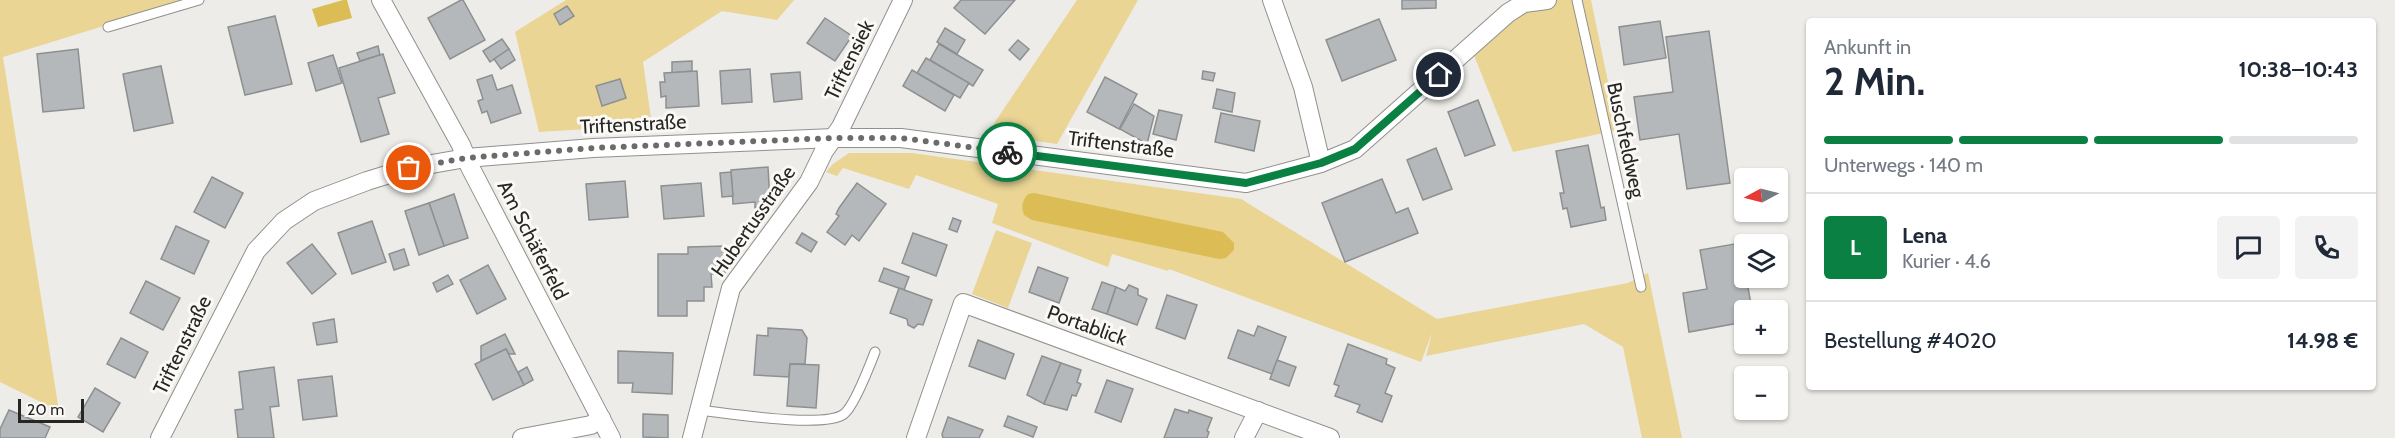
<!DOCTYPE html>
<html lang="de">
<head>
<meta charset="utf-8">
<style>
	body { margin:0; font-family:Cabin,sans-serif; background:#f2f2f3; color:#1f2937; height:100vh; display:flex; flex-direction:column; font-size:22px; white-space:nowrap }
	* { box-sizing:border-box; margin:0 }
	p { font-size:20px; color:#747a83 }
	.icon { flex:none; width:33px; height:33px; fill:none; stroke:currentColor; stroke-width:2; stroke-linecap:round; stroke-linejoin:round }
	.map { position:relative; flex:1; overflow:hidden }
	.panel { position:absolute; left:1806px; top:18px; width:570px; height:372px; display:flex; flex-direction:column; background:#fff; border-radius:6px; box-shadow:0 2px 4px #0004 }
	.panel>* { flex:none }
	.needle { width:39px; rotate:263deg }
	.controls { position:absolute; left:1734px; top:168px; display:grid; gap:12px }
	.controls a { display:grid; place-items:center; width:54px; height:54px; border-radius:6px; background:#fff; box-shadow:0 2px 4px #0004; font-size:30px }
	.scale { position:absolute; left:18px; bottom:15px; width:66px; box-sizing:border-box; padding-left:6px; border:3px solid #262624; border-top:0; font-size:16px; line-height:21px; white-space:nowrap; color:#262624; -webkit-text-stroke:4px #faf9f6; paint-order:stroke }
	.pin { position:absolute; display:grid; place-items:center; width:51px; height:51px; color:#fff; margin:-26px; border:3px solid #fff; border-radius:50%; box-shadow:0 2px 6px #0007 }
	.courier { position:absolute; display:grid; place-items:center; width:60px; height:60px; margin:-30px; border:4px solid #0b8043; border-radius:50%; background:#fff; color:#222; box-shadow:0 2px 8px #0007 }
	.headline em { font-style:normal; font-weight:800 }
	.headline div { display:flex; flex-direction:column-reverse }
	.headline { display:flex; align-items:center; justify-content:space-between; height:102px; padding:0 18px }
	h1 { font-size:39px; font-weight:800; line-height:45px }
	.bar { display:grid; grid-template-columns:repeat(4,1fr); gap:9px 6px; align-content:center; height:72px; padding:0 18px }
	.bar i { height:8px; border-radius:4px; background:#e0e1e3 }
	.bar .selected { background:#0b8043 }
	.bar p { grid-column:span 4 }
	.line { display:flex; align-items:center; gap:15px; padding:0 18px; border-top:2px solid #e0e1e3 }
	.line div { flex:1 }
	.round { display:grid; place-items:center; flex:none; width:63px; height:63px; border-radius:6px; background:#f2f2f3 }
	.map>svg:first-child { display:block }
</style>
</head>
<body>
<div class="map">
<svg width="2395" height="438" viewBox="0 0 2395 438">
	<rect width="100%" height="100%" fill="#edece8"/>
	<!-- green -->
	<g fill="#ead595">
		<path d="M0,0H188L3,57L59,411L0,382Z"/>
		<path d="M566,0H794L777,20L722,11L643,62L652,125L539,132L515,32Z"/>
		<path d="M1077,0H1138L1057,144L987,134Z"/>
		<path d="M1518,0H1591L1618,130L1513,152L1473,53Z"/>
		<path d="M849,153H912L1241,199L1437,319L1628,283L1648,273L1682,438H1642L1623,347L1584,324L1426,356L1432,333L1421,362L1169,269L1168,271L1112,254L1108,267L992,223L998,204L916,175L909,189L843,168L837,176L826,172L833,164Z"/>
		<path d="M996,230L1032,243L1008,308L972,294Z"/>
	</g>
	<!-- water -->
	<g fill="#dcbd55">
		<path d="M343,0H347L352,18L318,27L312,9Z"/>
		<path d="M1034,193L1223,232L1234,243V250L1226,258L1219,259L1032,220L1024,215C1021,206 1022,201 1028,194Z"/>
	</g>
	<!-- building -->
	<g fill="#b5b8ba" stroke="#8d9091" stroke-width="1.5">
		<path d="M461,0H463L485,40L450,59L428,18Z"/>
		<path d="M961,0H1015L985,34L954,8Z"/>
		<path d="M1402,0H1436V8L1402,9Z"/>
		<path d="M567,6L574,16L560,25L554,14Z"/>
		<path d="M275,16L292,84L245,95L228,27Z"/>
		<path d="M825,18L852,36L835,61L807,43Z"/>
		<path d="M1379,19L1396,60L1342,81L1326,40Z"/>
		<path d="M1660,21L1666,58L1624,65L1619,27Z"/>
		<path d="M945,28L965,40L957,54L937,42Z"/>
		<path d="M1709,31L1730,183L1687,189L1679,134L1640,140L1634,97L1673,92L1666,37Z"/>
		<path d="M502,39L509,49L490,62L483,51Z"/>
		<path d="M1018,40L1029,49L1020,60L1009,50Z"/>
		<path d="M939,44L983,70L973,86L930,60Z"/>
		<path d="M378,46L380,55L360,61L357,53Z"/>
		<path d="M78,49L84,108L43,112L37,54Z"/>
		<path d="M509,49L515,60L501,69L494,59Z"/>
		<path d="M383,54L395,93L378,98L389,134L361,142L339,68Z"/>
		<path d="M333,55L342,83L316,91L308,63Z"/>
		<path d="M926,58L969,83L960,98L917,73Z"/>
		<path d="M692,61V71L672,73V62Z"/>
		<path d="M161,66L173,123L134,131L123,74Z"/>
		<path d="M750,69L752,102L722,104L720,71Z"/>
		<path d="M912,70L954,95L945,111L903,86Z"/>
		<path d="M697,71L699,106L666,108V96L661,97L660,82H665L664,73Z"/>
		<path d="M1203,71L1215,73L1213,81L1202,79Z"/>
		<path d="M800,72L802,99L774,102L771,74Z"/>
		<path d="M492,75L497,90L512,85L521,113L491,123L487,111L482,113L478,101L483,99L477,80Z"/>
		<path d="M1105,77L1137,94L1119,129L1087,112Z"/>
		<path d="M620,79L626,98L602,106L596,86Z"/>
		<path d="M1217,89L1235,93L1232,112L1213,108Z"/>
		<path d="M1478,100L1495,145L1465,156L1448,112Z"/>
		<path d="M1134,104L1154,116L1147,144L1120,129Z"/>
		<path d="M1159,110L1182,115L1176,140L1153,134Z"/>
		<path d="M1221,113L1260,121L1254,151L1215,142Z"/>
		<path d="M1588,145L1601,208L1604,207L1606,220L1571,227L1567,208L1563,209L1560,193H1564L1556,151Z"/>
		<path d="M1436,148L1452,189L1423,200L1407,160Z"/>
		<path d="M768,167L770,202H768V208H755V202L733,204L731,170Z"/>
		<path d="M731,172L733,196L722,197L720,173Z"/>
		<path d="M212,177L243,193L225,228L194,212Z"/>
		<path d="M1382,179L1396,213L1408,208L1418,233L1345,262L1322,203Z"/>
		<path d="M625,181L628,217L589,220L586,184Z"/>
		<path d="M701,183L704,216L664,219L661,186Z"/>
		<path d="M857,183L886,204L859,241L852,235L845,245L827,232L839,216L836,214L839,208Z"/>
		<path d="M454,194L468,238L444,246L429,203Z"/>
		<path d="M429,203L444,246L419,255L405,211Z"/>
		<path d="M953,218L961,221L957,232L949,229Z"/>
		<path d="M372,221L386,262L352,274L338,233Z"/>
		<path d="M176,226L209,241L194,274L161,259Z"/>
		<path d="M802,233L817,242L811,252L796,243Z"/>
		<path d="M913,233L947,245L936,276L902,263Z"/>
		<path d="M1740,243L1752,310H1744V322L1689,332L1683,293L1707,289L1700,250Z"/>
		<path d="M312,244L336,274L312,294L287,263Z"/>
		<path d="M725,246V274H711L712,287H704V301H687V316H658V254H688V247Z"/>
		<path d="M404,249L409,265L394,270L389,254Z"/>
		<path d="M488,265L506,299L477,314L460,280Z"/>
		<path d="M1038,267L1068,278L1059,303L1029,292Z"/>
		<path d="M884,268L909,277L904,290L879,281Z"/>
		<path d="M448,275L453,284L437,292L433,283Z"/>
		<path d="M146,281L180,298L163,330L130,313Z"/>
		<path d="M1102,282L1116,287L1107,314L1092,309Z"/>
		<path d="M1129,285L1138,289V295L1147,299L1137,325L1107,314L1116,287L1125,291Z"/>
		<path d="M899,288L932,300L923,325L918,324L914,328L908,325L907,319L890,313Z"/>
		<path d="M1167,295L1197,305L1185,339L1156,328Z"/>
		<path d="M334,319L337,342L317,345L313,323Z"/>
		<path d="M1258,326L1286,337L1272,374L1228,358L1238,330L1254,336Z"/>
		<path d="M768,328L802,330L807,338L805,364H790L789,377L754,375L757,335L768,336Z"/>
		<path d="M505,334L515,354H509L506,349L481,361V346Z"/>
		<path d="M121,338L148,352L135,378L107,364Z"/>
		<path d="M978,340L1014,354L1005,379L969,366Z"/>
		<path d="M1348,344L1387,359L1386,364L1395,368L1385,393L1392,396L1382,422L1357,412L1360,405L1335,396L1339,386L1334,384Z"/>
		<path d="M506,349L524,385L493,400L475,364Z"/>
		<path d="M618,351L673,353L672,394L632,392L633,383H618Z"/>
		<path d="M1042,356L1061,363L1044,404L1027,395Z"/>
		<path d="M1277,360L1296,367L1289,386L1270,379Z"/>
		<path d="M1061,363L1081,370L1077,382L1081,384L1076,396L1072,395L1067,410L1044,404Z"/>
		<path d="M790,364L819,365L816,408L787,406Z"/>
		<path d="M274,367L279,406L270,407L274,438H238L235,410L243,409L239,372Z"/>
		<path d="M527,367L533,380L524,385L518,372Z"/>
		<path d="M332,376L337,416L303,420L298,380Z"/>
		<path d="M1107,380L1133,389L1121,422L1095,412Z"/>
		<path d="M95,388L120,403L103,432L78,417Z"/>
		<path d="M1175,409L1188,413L1189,410L1212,418L1207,431L1209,432L1207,438H1164Z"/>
		<path d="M9,410L50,427L45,438H0V429Z"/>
		<path d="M643,414L668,415V438L643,437Z"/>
		<path d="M1008,416L1037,427L1033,437L1004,426Z"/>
		<path d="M948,417L983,430L979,438H943L942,434Z"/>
	</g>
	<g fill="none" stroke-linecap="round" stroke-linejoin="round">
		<!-- lane casing -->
		<g stroke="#91908d" stroke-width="11">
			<g id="lane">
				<path d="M1577,0L1641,287"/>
				<path d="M108,27L199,0"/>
				<path d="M699,410C727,413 824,429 844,414C854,406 870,365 875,352"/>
			</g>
		</g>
		<!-- street casing -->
		<g stroke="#91908d" stroke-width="20">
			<g id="street">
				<path d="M381,0L461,145L470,167L611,438"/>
				<path d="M1272,0L1303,87L1321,163"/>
				<path d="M160,438L256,251L284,221L314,201L367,181L409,168L466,158L593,148L834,138H901L1246,183L1321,163L1355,149L1508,13L1524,3L1547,0"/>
				<path d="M522,438L591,425L601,418"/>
				<path d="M692,438L731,288L809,182L824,151L841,127L903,0"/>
				<path d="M916,438L963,303L1330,438"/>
				<path d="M1244,438L1258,411"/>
			</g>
		</g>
		<!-- lane -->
		<use href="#lane" stroke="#fff" stroke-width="9"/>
		<!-- street -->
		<use href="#street" stroke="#fff" stroke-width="18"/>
	</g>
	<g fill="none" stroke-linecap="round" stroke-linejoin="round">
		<!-- done -->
		<path stroke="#6c6b69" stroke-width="6" stroke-dasharray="0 10.8" d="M409,168L466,158L593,148L834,138H901L1007,152"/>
		<!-- route -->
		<path stroke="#0b8043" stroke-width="8" d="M1007,152L1246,183L1321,163L1355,149L1439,75"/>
	</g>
	<g text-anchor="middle" stroke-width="6" stroke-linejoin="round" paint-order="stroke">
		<!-- street labels -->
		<g font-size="20" fill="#262624" stroke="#faf9f6">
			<text transform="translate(849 60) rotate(-64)" y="7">Triftensiek</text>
			<text transform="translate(633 124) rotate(-3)" y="7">Triftenstraße</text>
			<text transform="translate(1626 140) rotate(78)" y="7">Buschfeldweg</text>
			<text transform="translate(1121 144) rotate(7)" y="7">Triftenstraße</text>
			<text transform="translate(753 221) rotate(-55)" y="7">Hubertusstraße</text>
			<text transform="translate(533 240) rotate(63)" y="7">Am Schäferfeld</text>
			<text transform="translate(1087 325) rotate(20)" y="7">Portablick</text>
			<text transform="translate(182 345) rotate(-64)" y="7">Triftenstraße</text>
		</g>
	</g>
</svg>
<div class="controls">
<a><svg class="needle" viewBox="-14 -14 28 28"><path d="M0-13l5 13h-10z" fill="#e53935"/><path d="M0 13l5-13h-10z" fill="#747a83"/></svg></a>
<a><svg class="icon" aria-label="layers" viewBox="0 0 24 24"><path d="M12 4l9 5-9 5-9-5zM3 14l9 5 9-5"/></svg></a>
<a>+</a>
<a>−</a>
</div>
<div class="scale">20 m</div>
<div class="pin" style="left:409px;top:168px;background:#ea580c"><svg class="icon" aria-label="bag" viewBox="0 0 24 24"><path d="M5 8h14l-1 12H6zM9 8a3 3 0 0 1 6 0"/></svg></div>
<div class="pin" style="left:1439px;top:75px;background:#1f2937"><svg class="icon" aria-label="home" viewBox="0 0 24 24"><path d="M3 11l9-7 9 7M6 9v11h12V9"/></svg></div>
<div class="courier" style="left:1007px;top:152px"><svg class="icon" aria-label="bike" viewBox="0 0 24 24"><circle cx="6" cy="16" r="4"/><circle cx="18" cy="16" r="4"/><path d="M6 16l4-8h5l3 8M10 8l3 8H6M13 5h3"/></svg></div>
<section class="panel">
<div class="headline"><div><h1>2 Min.</h1><p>Ankunft in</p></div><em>10:38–10:43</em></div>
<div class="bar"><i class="selected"></i><i class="selected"></i><i class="selected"></i><i></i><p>Unterwegs · 140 m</p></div>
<div class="line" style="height:108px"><b class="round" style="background:#0b8043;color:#fff">L</b><div><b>Lena</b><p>Kurier · 4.6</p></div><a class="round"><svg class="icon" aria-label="chat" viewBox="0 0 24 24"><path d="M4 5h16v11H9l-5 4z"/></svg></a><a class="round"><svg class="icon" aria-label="phone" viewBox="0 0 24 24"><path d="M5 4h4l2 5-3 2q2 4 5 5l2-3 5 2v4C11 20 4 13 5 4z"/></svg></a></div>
<div class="line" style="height:78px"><div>Bestellung #4020</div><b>14.98 €</b></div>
</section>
</div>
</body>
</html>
